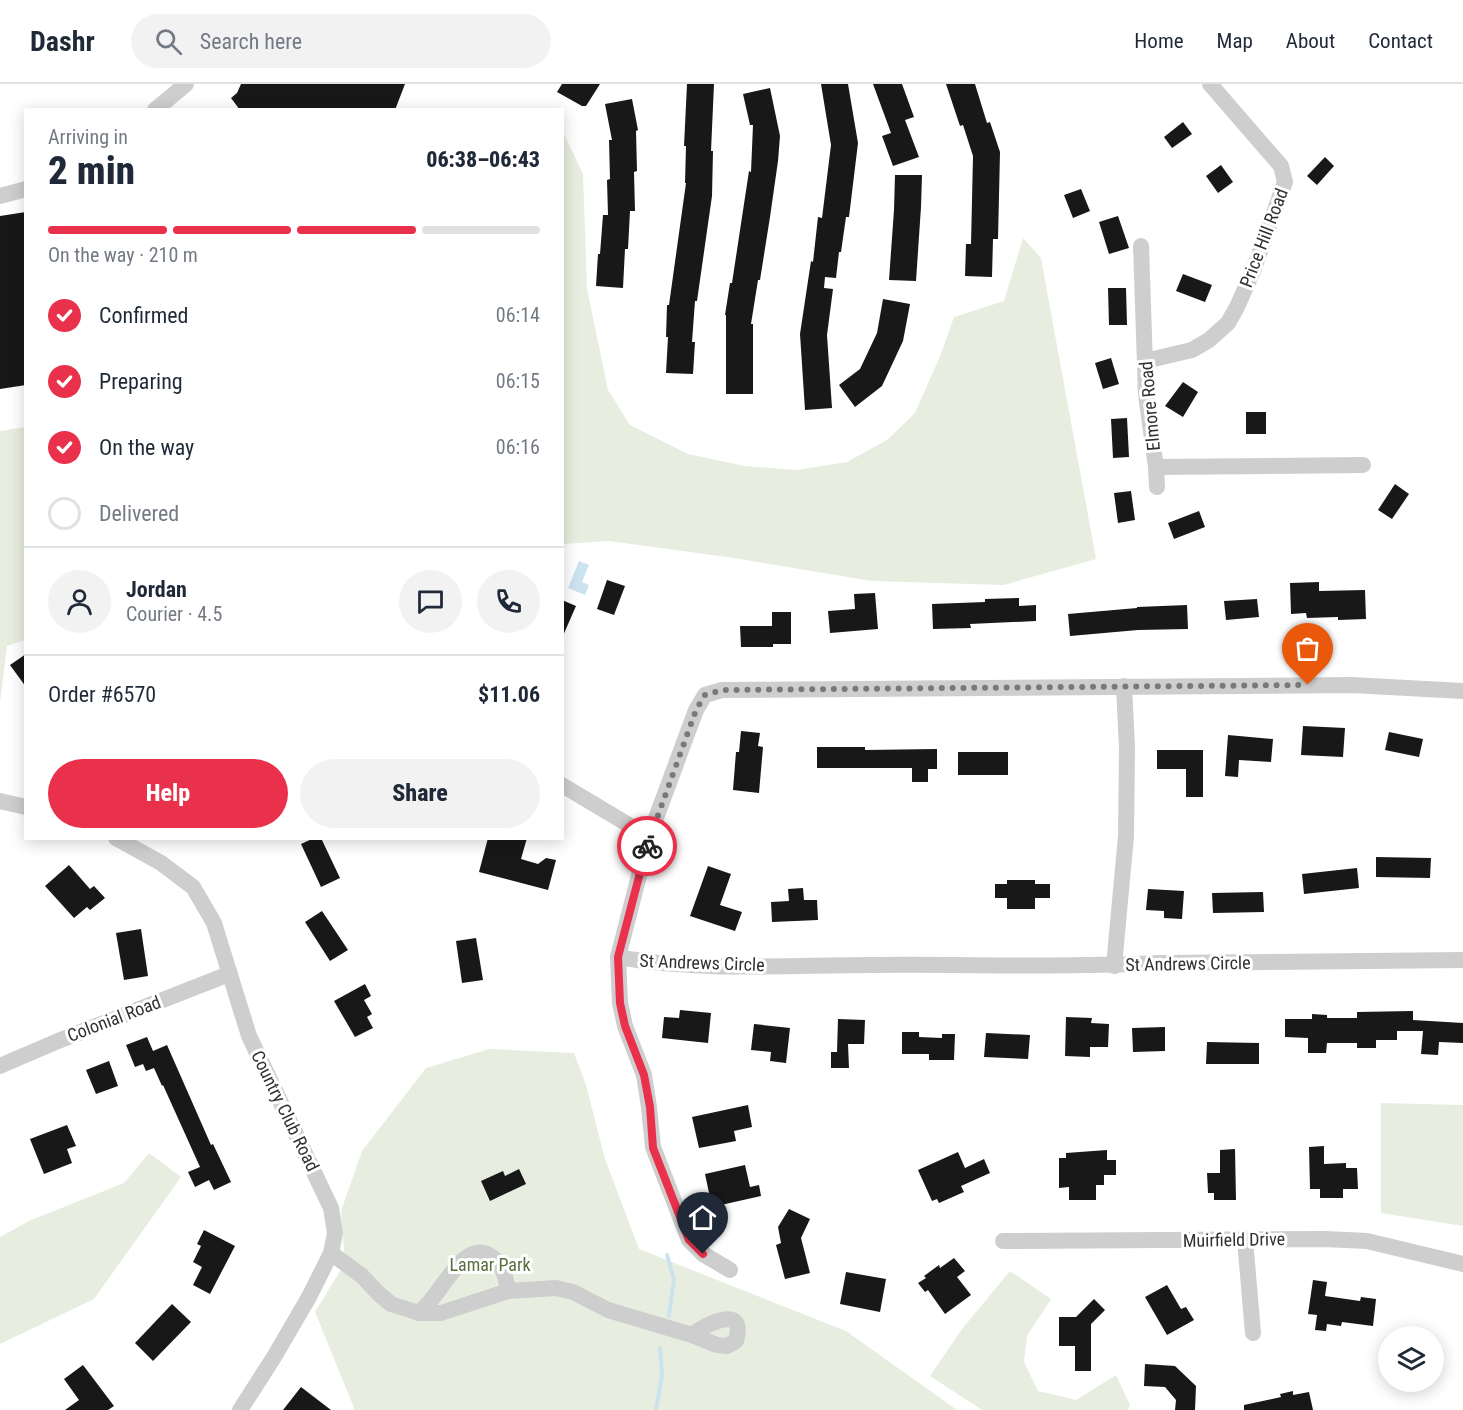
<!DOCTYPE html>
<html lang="en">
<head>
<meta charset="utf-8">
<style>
	body { margin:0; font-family:"Roboto Condensed",sans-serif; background:#f2f2f3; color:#1f2937; height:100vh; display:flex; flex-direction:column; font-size:22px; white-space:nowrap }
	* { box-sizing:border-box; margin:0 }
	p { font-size:20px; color:#747a83 }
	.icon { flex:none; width:33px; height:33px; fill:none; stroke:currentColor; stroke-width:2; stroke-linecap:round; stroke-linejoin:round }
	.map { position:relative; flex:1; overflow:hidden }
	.details { position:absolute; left:24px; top:24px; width:540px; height:732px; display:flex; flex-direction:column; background:#fff; border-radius:0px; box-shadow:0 3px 15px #0003 }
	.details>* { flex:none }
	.tools { position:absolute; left:1378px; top:1242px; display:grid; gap:12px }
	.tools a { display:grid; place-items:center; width:66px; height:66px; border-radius:50%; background:#fff; box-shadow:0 3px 15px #0003; font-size:30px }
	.pin { position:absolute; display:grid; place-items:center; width:51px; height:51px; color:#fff; margin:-62px -26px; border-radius:50% 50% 50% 0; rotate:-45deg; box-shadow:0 0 6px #0007 }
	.pin .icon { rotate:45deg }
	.courier { position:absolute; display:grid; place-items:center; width:60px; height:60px; margin:-30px; border:4px solid #ea314b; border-radius:50%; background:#fff; color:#222; box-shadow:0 2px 8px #0007 }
	.overview em { font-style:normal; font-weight:800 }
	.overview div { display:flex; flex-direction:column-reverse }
	.overview { display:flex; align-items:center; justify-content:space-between; height:102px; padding:0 24px }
	h1 { font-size:39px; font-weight:800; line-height:45px }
	.bar { display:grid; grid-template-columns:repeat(4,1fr); gap:9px 6px; align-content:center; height:72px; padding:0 24px }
	.bar i { height:8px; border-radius:4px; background:#e0e1e3 }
	.bar .current { background:#ea314b }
	.bar p { grid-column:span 4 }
	.line { display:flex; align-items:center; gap:15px; padding:0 24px; border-top:2px solid #e0e1e3 }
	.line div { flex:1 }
	.round { display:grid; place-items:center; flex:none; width:63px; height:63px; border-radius:32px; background:#f2f2f3 }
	ol { padding:0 24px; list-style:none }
	li { display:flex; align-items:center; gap:18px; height:66px }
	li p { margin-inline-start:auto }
	li .icon { padding:6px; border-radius:50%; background:#ea314b; color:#fff; stroke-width:4 }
	li:last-child { color:#747a83 }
	li i { width:33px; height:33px; border:3px solid #e0e1e3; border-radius:50% }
	.cta { display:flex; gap:12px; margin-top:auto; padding:12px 24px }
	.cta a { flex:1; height:69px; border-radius:36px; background:#ea314b; color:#fff; font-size:24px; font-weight:800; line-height:69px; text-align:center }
	.cta a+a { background:#f2f2f3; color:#1f2937 }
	header { display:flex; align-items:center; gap:36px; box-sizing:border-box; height:84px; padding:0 30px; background:#fff; border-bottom:2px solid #e0e1e3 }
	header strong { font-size:28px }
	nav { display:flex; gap:33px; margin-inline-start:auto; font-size:21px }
	.search { width:420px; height:54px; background:#f2f2f3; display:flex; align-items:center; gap:15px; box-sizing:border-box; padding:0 21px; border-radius:33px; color:#747a83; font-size:22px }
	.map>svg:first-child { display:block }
</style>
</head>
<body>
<header>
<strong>Dashr</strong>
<div class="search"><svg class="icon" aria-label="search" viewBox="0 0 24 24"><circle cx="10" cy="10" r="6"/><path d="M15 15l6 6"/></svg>Search here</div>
<nav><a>Home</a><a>Map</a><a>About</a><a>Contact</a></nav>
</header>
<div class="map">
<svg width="1463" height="1326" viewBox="0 0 1463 1326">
	<rect width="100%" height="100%" fill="#fff"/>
	<!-- green -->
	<g fill="#e8eedf">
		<path d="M562,46L583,90L587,205L608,306L630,341L688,370L745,382L797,386L847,378L887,356L915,329L941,270L954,233L1004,217L1023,154L1041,174L1096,475L1004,501L872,497L734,474L609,457L563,460Z"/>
		<path d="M25,343V556L7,562L0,619V347Z"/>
		<path d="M489,965L574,969L586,1001L605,1075L639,1165L846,1247L957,1326H353L354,1324L315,1228L345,1179L341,1127L362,1067L426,984Z"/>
		<path d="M1381,1019L1463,1021V1142L1381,1129Z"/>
		<path d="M149,1069L181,1093L94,1215L0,1260V1153L29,1137L124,1099Z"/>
		<path d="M1010,1187L1051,1215L1027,1252L1024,1278L1038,1307L1076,1316L1116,1291L1130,1321L1128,1326H982L930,1292L962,1245Z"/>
	</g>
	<!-- water -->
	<path fill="#cbe3ee" d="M579,477L589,481L582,498L589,501L585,511L568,504Z"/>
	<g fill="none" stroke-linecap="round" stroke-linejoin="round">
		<!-- stream -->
		<g stroke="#cbe3ee" stroke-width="4">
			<path d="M667,1171L674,1195L669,1232"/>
			<path d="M656,1326L662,1291L660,1264"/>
		</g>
	</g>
	<!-- building -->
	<g fill="#181818">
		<path d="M241,0H405L395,26H240L231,14L237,9Z"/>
		<path d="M562,0H600L586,22H582L557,8Z"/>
		<path d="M687,0H714L711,67H713L712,112L697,217H695L692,258H695L693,290L666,289L668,253H666L667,221H669L686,99H685L686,62H684Z"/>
		<path d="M821,0H848L858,59L849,133H846L841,168H839L836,194L825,193L824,204L833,205L827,251L832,324L805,326L800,250L811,177L813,178L818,133L822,134L831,61Z"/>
		<path d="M873,0H902L914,33L905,36L919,73L893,82L882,52L891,49Z"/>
		<path d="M946,0H975L987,39L990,38L1000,68L998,155H993L992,193L965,192L966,160H971L973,72L963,41L960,42Z"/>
		<path d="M770,4L780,52L778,77L770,133L760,196H758L751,240H753V310H726V231H725L730,199H732L749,87L751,88L753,41H750L743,10Z"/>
		<path d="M632,15L638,46L636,47L637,87L634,88L635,127H630L628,165H625L623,204L596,202L598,170H600L603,131H608L607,96L610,95L609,56H612L605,20Z"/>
		<path d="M1183,38L1192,50L1172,64L1164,53Z"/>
		<path d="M1325,73L1334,82L1317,101L1307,92Z"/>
		<path d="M1221,81L1233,98L1218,109L1206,92Z"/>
		<path d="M895,91H922L921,123L916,197L889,196L894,126Z"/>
		<path d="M1081,105L1090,127L1073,134L1064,111Z"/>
		<path d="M26,128V301L0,305V132Z"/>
		<path d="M1118,132L1129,164L1109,170L1099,138Z"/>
		<path d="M1183,190L1212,201L1205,218L1176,207Z"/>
		<path d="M1108,204H1126L1127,241H1109Z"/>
		<path d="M883,215L910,220L903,257L882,302L855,323L839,301L860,285L877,249Z"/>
		<path d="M1111,274L1119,300L1103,305L1095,279Z"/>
		<path d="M1183,298L1198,308L1183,333L1165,322Z"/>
		<rect x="1246" y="328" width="20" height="22"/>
		<path d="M1127,334L1129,373L1113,374L1111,335Z"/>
		<path d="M1395,400L1409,410L1392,435L1378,426Z"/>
		<path d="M1131,407L1135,436L1118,439L1114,409Z"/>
		<path d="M1199,427L1205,443L1174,455L1168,439Z"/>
		<path d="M607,496L625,502L614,531L597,525Z"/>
		<path d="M1319,498V507L1365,506L1366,535L1338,536V533L1307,534L1306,529L1291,530L1290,499Z"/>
		<path d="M875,509L878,545L830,549L828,527L855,525L854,510Z"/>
		<path d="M1019,514V522L1036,521V537L970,540L971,544L933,545L932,520L985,518V515Z"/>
		<path d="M1257,515L1259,533L1226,536L1224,517Z"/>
		<path d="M562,516L576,522L562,554Z"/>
		<path d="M1187,521L1188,545L1138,546L1070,552L1068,530L1137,524V523Z"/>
		<path d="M772,528H791V560H773V563H741L740,542H772Z"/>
		<path d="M26,570V603L10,581Z"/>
		<path d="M1303,642L1345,644L1343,673L1301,671Z"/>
		<path d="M741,647L760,649L758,662L763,663L759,709L733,706L736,668H739Z"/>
		<path d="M1389,648L1423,655L1419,673L1385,666Z"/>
		<path d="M1228,651L1273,655L1271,678L1239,676L1238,693L1225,692Z"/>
		<path d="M817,663H865V666L937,665V685H928V698H912V684H817Z"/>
		<path d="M1157,666H1203V713H1186V685H1157Z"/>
		<rect x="958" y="668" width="50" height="23"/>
		<path d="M314,754H321L340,794L321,803L301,760Z"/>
		<path d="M488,754H527L521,775L538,780L546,774L556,776L548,806L479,788Z"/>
		<path d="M1376,773L1431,774L1430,794L1376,793Z"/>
		<path d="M69,781L90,805L94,802L105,814L90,826L87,823L74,834L45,802Z"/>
		<path d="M708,782L731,790L720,821L742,828L735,847L690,832Z"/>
		<path d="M1357,784L1359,804L1304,810L1302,790Z"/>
		<path d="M1007,796H1035V800H1050V814H1035V825H1007V814H995V800H1007Z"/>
		<path d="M803,804L804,816H817L818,836L772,838L771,818L789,817L788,805Z"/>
		<path d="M1148,805L1184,807L1182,835L1164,834V827L1146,826Z"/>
		<path d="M1263,808L1264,828L1213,829L1212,809Z"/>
		<path d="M322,827L348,866L330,877L305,838Z"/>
		<path d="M141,845L148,892L124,896L116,849Z"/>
		<path d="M476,854L483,896L462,899L456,857Z"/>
		<path d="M365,900L371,912L364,916L372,930L367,933L373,944L355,953L334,917Z"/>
		<path d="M680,926L711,929L708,959L662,954L664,933L679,934Z"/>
		<path d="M1413,927V936L1463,939V959L1439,958L1438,971L1421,970L1423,947H1397V956H1376V964H1357V959H1327L1326,969H1308V954L1285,953V935H1312V930L1327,931V934H1357V928Z"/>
		<path d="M1066,933L1092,934L1091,939L1109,940L1108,963H1090V973L1065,972Z"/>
		<path d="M838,935L865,936L864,960H848L849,984H831V968H837Z"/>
		<path d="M754,940L790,944L786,979L770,977L771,968L751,966Z"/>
		<path d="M1165,943V967L1133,968L1132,944Z"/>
		<path d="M902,948H919V953L942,954V950H955L954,976H929V970H902Z"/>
		<path d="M986,949L1030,951L1028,975L984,973Z"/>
		<path d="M147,953L153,967L167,961L211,1061L213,1060L231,1098L214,1106L209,1096L195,1103L188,1088L200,1083L163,1001L162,1002L154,984L146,987L143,980L135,983L126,961Z"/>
		<path d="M1207,958L1259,959V980H1206Z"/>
		<path d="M109,977L118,1002L96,1010L86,986Z"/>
		<path d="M748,1021L752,1043L734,1047L736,1057L699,1064L692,1033Z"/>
		<path d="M67,1041L76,1062L67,1065L72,1079L44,1090L30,1055Z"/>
		<path d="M1324,1062V1080L1346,1079V1084H1357L1358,1105H1343V1114H1320V1105H1310L1309,1063Z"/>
		<path d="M1235,1065L1236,1116H1214V1109H1208L1207,1089H1220V1066Z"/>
		<path d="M1107,1066V1076H1116V1091H1104V1101H1096V1116H1069V1103L1059,1104V1074H1066V1069Z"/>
		<path d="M958,1068L965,1084L984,1075L990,1089L961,1102L964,1108L939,1119L937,1115L932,1117L918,1086Z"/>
		<path d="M745,1081L750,1103L759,1101L761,1112L712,1123L705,1090Z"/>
		<path d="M519,1085L526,1100L490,1117L481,1097L503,1087L505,1092Z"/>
		<path d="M789,1125L810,1135L801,1154L810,1189L785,1195L776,1161L781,1159L778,1143Z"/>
		<path d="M204,1146L235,1162L210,1210L193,1201L202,1183L193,1178L201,1162L197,1160Z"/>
		<path d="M954,1174L965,1187L957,1193L971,1211L945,1230L928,1206L925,1208L918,1199L926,1194L924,1192L939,1181L940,1184Z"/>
		<path d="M846,1188L886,1195L880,1228L840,1220Z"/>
		<path d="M1313,1196L1327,1198L1325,1212L1360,1217L1361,1213L1376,1215L1373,1242L1342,1238L1341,1242L1327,1240L1326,1247L1315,1246L1317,1231L1308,1230Z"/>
		<path d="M1167,1201L1181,1225L1186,1223L1194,1236L1167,1251L1145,1213Z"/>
		<path d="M1094,1215L1105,1226L1091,1240V1287H1075V1262H1059V1233H1076Z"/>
		<path d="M172,1220L191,1238L153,1277L135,1259Z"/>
		<path d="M1145,1280L1175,1282L1196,1302L1195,1326H1175L1176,1316L1165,1303L1144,1302Z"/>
		<path d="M83,1281L114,1322L108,1326H65L79,1316L64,1295Z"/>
		<path d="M301,1303L331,1326H283Z"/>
		<path d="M1293,1307V1311L1309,1308L1313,1326H1244V1321L1281,1313L1280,1310Z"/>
	</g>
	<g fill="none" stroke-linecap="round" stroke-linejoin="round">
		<!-- minor -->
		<g stroke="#cecece" stroke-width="16">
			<path d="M155,26L186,0"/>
			<path d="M0,112L26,105"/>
			<path d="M1141,162L1146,311L1156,383L1157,403"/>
			<path d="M1145,277L1192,266L1209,256L1228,239L1237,223L1253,187L1285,98L1281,82L1210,0"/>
			<path d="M1156,383L1363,381"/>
			<path d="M1463,607L1352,601L722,606L705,611L696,626L649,753L618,873C699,888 790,881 873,881C969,880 1065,884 1161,879L1463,876"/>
			<path d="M562,701L649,753"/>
			<path d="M0,717L26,723"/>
			<path d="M116,754L161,779L193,803L214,839L249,952L331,1124L335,1149L331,1169L309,1213L274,1273L240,1326"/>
			<path d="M618,873L620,919L625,942L644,991L649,1023L653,1063L689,1156L703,1170L730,1186"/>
			<path d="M1114,882L1126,752L1127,664L1124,602"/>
			<path d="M0,982L58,957L229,890"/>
			<path d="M1245,1156L1253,1249"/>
			<path d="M1003,1157L1325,1155L1367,1157L1463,1180"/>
			<path d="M331,1169L362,1192L379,1210L391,1220L419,1229H441L508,1207L556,1204L573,1208L608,1226L692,1251L717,1261L727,1262L736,1257C747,1219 706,1240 692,1251"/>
			<path d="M419,1229C424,1224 428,1220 432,1215C446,1199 467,1155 492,1173C504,1182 506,1194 508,1207"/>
		</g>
	</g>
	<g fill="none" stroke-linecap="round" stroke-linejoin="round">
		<!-- done -->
		<path stroke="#797979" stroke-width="6" stroke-dasharray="0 10.8" d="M647,762L696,626L705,611L722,606L1308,601"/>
		<!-- route -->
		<path stroke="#ea314b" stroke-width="8" d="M647,762L618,873L620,919L625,942L644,991L650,1023L653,1064L689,1156L703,1170"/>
	</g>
	<g text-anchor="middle" stroke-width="6" stroke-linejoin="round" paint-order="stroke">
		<!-- street labels -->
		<g font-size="18" fill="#313131" stroke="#fff">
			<text transform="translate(1264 154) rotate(-69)" y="6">Price Hill Road</text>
			<text transform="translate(1150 322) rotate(-95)" y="6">Elmore Road</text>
			<text transform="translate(702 879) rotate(2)" y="6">St Andrews Circle</text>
			<text transform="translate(1188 880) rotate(-1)" y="6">St Andrews Circle</text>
			<text transform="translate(114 935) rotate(-21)" y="6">Colonial Road</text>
			<text transform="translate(285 1027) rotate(64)" y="6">Country Club Road</text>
			<text transform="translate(1234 1156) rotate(-1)" y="6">Muirfield Drive</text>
		</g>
		<!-- park labels -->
		<g font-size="18" fill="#576f3c" stroke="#fff">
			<text x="490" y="1187">Lamar Park</text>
		</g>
	</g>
</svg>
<div class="tools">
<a><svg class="icon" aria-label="layers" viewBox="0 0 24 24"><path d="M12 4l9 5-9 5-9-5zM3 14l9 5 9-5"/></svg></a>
</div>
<div class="pin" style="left:1308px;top:601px;background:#ea580c"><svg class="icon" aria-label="bag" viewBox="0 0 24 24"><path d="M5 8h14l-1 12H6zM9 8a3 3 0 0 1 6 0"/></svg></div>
<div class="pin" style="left:703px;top:1170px;background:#1f2937"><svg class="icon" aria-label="home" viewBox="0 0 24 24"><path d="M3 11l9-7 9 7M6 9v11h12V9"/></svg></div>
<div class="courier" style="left:647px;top:762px"><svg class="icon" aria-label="bike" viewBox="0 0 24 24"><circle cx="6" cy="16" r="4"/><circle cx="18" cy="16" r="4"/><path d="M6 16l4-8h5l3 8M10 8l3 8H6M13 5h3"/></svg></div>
<section class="details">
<div class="overview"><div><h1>2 min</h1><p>Arriving in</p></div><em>06:38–06:43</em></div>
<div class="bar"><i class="current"></i><i class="current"></i><i class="current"></i><i></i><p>On the way · 210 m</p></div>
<ol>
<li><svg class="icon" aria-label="check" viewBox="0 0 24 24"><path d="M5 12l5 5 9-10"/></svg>Confirmed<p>06:14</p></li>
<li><svg class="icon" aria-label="check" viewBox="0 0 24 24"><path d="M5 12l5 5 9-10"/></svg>Preparing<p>06:15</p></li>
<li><svg class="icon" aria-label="check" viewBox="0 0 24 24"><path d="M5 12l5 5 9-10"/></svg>On the way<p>06:16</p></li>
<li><i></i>Delivered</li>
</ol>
<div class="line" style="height:108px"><a class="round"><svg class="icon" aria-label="person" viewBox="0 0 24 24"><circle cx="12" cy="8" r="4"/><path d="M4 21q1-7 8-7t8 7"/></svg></a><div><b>Jordan</b><p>Courier · 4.5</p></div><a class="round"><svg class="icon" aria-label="chat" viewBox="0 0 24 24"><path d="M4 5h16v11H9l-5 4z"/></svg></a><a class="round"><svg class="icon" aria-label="phone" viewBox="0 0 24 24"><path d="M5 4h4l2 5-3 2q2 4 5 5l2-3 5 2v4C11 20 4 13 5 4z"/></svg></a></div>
<div class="line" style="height:78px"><div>Order #6570</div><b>$11.06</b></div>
<div class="cta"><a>Help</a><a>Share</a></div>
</section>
</div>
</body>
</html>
